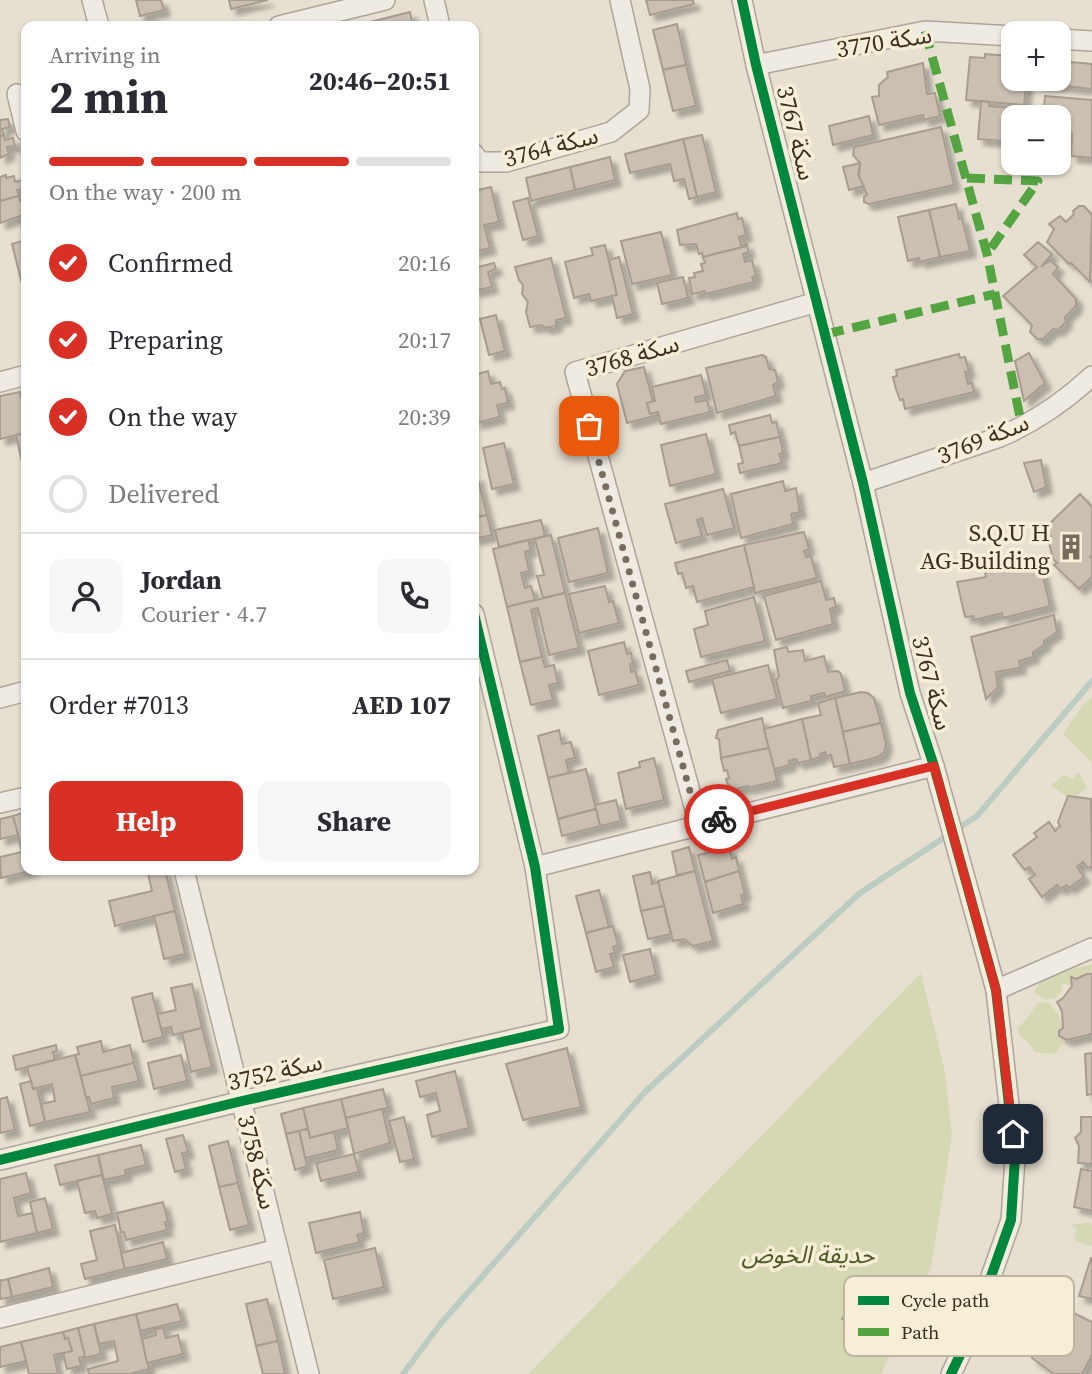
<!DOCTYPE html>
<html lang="en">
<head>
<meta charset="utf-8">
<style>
	body { margin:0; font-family:"Source Serif 4","Noto Sans Arabic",serif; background:#f7f7f7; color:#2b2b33; height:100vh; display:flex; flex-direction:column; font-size:26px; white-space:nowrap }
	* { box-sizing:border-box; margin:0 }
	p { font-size:23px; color:#7c7c81 }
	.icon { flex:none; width:38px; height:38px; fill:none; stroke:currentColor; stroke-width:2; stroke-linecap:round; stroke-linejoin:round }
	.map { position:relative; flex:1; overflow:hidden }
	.panel { position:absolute; left:21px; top:21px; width:458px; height:854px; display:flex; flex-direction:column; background:#fff; border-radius:14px; box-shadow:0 2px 5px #0004 }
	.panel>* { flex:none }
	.tools { position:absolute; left:1001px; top:21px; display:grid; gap:14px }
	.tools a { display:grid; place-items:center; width:70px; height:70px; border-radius:14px; background:#fff; box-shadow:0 2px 5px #0004; font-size:35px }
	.pin { position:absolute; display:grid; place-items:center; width:60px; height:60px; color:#fff; margin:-30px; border-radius:14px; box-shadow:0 4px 10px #0006 }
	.courier { position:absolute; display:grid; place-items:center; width:70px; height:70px; margin:-35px; border:5px solid #d93025; border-radius:50%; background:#fff; color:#222; box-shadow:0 2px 9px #0007 }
	.head em { font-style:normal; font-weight:700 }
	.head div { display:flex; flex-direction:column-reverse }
	.head { display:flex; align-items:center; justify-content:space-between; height:119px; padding:0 28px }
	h1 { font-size:46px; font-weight:700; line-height:52px }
	.bar { display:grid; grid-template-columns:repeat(4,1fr); gap:10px 7px; align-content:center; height:84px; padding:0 28px }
	.bar i { height:9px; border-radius:5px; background:#e1e1e2 }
	.bar .selected { background:#d93025 }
	.bar p { grid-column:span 4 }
	.line { display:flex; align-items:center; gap:18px; padding:0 28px; border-top:2px solid #e1e1e2 }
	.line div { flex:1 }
	.round { display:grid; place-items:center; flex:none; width:74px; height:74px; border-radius:14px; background:#f7f7f7 }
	ol { padding:0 28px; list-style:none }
	li { display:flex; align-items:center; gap:21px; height:77px }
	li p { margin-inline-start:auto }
	li .icon { padding:7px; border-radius:50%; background:#d93025; color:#fff; stroke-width:4 }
	li:last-child { color:#7c7c81 }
	li i { width:38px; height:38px; border:4px solid #e1e1e2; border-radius:50% }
	.cta { display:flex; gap:14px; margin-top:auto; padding:14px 28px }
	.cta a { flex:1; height:80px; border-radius:14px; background:#d93025; color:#fff; font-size:28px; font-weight:700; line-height:80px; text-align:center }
	.cta a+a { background:#f7f7f7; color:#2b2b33 }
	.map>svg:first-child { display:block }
</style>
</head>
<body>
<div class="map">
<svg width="1092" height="1374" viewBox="0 0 1092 1374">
	<defs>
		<filter id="shadow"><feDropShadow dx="6" dy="6" stdDeviation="2" flood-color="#0004"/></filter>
	</defs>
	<rect width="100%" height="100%" fill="#e7e0d1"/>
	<!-- green -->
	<g fill="#d6d7b3">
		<path d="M1092,696V763L1063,734L1082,706Z"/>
		<path d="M1079,772L1087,788L1075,797H1066L1051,785L1065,775L1073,779Z"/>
		<path d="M1092,964V974L1076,979L1072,977V986L1061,983L1062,991L1056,998L1046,1000L1034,992L1043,978Z"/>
		<path d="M921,973L945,1072L952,1135L931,1268L881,1374H528Z"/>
		<path d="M1047,1002L1058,1013L1063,1028L1059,1031L1063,1044L1054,1054L1035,1052L1028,1042L1019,1035L1018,1028C1025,1020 1032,1013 1037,1003Z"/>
		<path d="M1089,1222L1092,1226V1244L1088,1246L1076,1241L1074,1236L1077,1230L1071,1225Z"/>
	</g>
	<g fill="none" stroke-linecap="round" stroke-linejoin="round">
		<!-- stream -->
		<path stroke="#bcccc2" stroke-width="6" d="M403,1374L442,1322L645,1092L860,893L977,816L1092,681"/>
	</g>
	<!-- building -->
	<g fill="#cbbfb2" stroke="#a89c90" stroke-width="2" filter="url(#shadow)">
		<path d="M136,0H161L164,10L140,16Z"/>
		<path d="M229,0H268L231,9Z"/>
		<path d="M646,0H693L694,4L650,15Z"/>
		<path d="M410,12L413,26H367L366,23Z"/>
		<path d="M677,24L686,65L663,70L653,30Z"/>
		<path d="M985,54L1009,56V60L1013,61V79H1027L1024,105L966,100L970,57L985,58Z"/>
		<path d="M1059,61L1092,64V89L1038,83V79H1059Z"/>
		<path d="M923,63L927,94L935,93L940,116L924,120L923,115L879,125L872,97L879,96V85L888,77L887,72Z"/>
		<path d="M686,65L696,106L673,111L663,70Z"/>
		<path d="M1045,96L1092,100V158L1071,156L1072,134L1059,133V117H1043Z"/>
		<path d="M981,101L989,102V106L1024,109L1023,117H1013V142L978,139Z"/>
		<path d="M869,116L873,135L833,145L829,126Z"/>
		<path d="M8,119L10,127L2,129L4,135L0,136V120Z"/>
		<path d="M941,127L954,185L869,204L864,202V197L867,194L859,179L860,163L853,155L854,147Z"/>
		<path d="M4,135L5,140L13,138L15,146L7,147L9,154L0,158V136Z"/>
		<path d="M702,135L716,192L697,197L683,139Z"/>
		<path d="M683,139L697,197L689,199L684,179L674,181L670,164L630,173L625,154Z"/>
		<path d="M610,157L615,180L575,190L570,167Z"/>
		<path d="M860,163L858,175L864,186L849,190L843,167Z"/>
		<path d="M570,167L575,190L531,201L526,178Z"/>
		<path d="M6,175V178L14,176L15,182L23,180L25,188L17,190L19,196L0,201V177Z"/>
		<path d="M491,187L499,222L484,225L490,248L474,252V191Z"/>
		<path d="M19,196L20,201L26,199V207L22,209L23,215L0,223V201Z"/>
		<path d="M528,198L538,236L523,240L513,202Z"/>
		<path d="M956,204L959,219L962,218L970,251L940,257L929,210Z"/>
		<path d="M1079,206H1084L1092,215L1090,282L1071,263L1069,264L1047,242L1054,229L1049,224L1060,216L1066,222L1074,214L1073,211Z"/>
		<path d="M929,210L940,257L920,262L919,258L908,261L898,217Z"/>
		<path d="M737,213L738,219L742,218L746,235L739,237L741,245L747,244V246L703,257L702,253L699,254L696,244L680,245L677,230Z"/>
		<path d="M661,232L672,275L632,284L621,241Z"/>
		<path d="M26,240V283L22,284L12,244Z"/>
		<path d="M1038,242L1052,254L1041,267L1050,260L1058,267L1053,274L1076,299V306L1065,317L1066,322L1058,330L1053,329L1043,339H1037L1030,332L1032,325L1003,296L1037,267L1024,255Z"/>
		<path d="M605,245L617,295L591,301L589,294L574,298L565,262L593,255L591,248Z"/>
		<path d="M747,246L749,252L743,254L745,262L752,260L756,276L752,277L754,282L705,294V291L692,294L689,278L695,277L694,273L703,271L701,264L705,263L703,257Z"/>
		<path d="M619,257L633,314L617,318L612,296L617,295L609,260Z"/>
		<path d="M551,258L566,318L556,320V326L545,328L542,325L530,327L526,312L528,302L522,294L523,285L519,280L515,267Z"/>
		<path d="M494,263L496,269L488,272L492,287L474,291V268Z"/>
		<path d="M683,277L688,298L662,304L657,283Z"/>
		<path d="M496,315L505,351L489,355L480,319Z"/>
		<path d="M1029,353L1045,383L1024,401L1015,361Z"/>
		<path d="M959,354L960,358L965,357L969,371L965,372L968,384L972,383L974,392L905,409L903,399L900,400L896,389L893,377L897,376L896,370Z"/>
		<path d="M762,355L766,357L769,369L775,370L778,382L773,385L776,396L717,413L706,368Z"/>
		<path d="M644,367L653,402L647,403L650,414L658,412V415L627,423L617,384L625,371Z"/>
		<path d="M488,371L491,384L500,382L502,389L505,388L508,403L497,405L500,417L476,423L474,413V375Z"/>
		<path d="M701,375L706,395L695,397L696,402L707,400L710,412L661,424L658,412L650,414L647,403L655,401L652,387Z"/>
		<path d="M20,392L26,416V433L0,439V396Z"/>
		<path d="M770,415L772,423L776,422L780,437L739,446L735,432L731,434L729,425Z"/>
		<path d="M26,433V479L16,435Z"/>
		<path d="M706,434L716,474L670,486L661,445Z"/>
		<path d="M780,437L783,453L779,454L782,463L740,473L738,464L743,463L739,446Z"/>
		<path d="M504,443L514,484L492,489L483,448Z"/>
		<path d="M1041,460L1046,487L1034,492L1024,463Z"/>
		<path d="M477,476L487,515L474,518V477Z"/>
		<path d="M783,481L785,491L796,488L800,512L791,514L793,524L741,538L731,494Z"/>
		<path d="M723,489L734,528L707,535L702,518L697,520L702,536L676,543L665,504Z"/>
		<path d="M1080,494L1092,507V555L1090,557L1092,559V577L1079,589L1054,565L1057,563L1053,559L1048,539L1051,537L1045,528Z"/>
		<path d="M487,515L492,535L474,539V518Z"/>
		<path d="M541,520L545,536L499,547L495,530Z"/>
		<path d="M598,528L608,573L569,582L558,538Z"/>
		<path d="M804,532L809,549L804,551L806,557L811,556L817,578L755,593L744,545Z"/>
		<path d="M551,535L565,593L543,598L537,576L544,575L535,539Z"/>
		<path d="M528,540L531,550L525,552L529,571L521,573L525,588L531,586L535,600L507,607L493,549Z"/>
		<path d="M744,545L754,587L697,602L693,586L686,588L682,573L678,574L675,563Z"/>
		<path d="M1039,559L1050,606L1003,618L1002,613L974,620L973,616L965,617L957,582L986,577L985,572Z"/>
		<path d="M821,581L826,600L834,598L836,607L830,609L833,624L776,640L764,596Z"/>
		<path d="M605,586L609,602L613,601L619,623L579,633L569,594Z"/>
		<path d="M565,593L579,648L549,655L538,608L531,610L542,657L520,662L507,607Z"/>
		<path d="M754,597L765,641L701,657L694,629L708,625L705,611Z"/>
		<path d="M1054,615L1057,632L1044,641V645L1033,652V657L1019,661L1020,668L996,672L998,687L986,699L971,637Z"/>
		<path d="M624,642L627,654L631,653L633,663L630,664L631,672L635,671L639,685L599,695L588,651Z"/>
		<path d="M787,647L788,652L803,650L805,661L824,656L828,672L838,671L841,674L845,691L826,697L824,693L811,696V701L783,708L776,680L779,677L774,650Z"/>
		<path d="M542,657L545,667L554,665L558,683L549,685L553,700L531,705L520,662Z"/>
		<path d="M727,660L730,671L689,682L686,671Z"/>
		<path d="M768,665L777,699L721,713L712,679Z"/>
		<path d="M861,692L868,693L874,698L881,723L843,732L835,698Z"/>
		<path d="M835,698L850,764L834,767L831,755L826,756L825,752L820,754L821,757L811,760L802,719L821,715L818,703Z"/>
		<path d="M762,718L769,748L721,758L719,739L716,738L718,730Z"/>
		<path d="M802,719L811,760L798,763L796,759L789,761L790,765L774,769L764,729Z"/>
		<path d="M881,723L886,744L884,752L878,757L850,764L843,732Z"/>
		<path d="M559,730L562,744L571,742L575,758L566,760L569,773L548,778L538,736Z"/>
		<path d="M769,748L777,781L748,788V786L735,789L728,785L726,779L729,778L727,770L724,771L721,758Z"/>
		<path d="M654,758L664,800L626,809L618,773L640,767L639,762Z"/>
		<path d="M586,769L596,809L558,819L548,778Z"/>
		<path d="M1068,796L1091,799L1092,868L1087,867L1083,862L1077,867L1084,877L1069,888L1067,885L1060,889L1057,885L1042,897L1029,879L1035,875L1029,867L1025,870L1013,855L1037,837L1034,833L1049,822L1055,831L1060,826L1058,822Z"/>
		<path d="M616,800L621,821L600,826L595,805Z"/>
		<path d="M596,809L600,826L562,836L558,819Z"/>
		<path d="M26,812V851L22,852L13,816Z"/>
		<path d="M13,816L18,835L0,839V819Z"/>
		<path d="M689,847L695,871L677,875L672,852Z"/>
		<path d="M729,848L732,859L736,857L739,871L705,882L698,855Z"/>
		<path d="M26,851V870H34L1,878L0,857Z"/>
		<path d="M165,870L175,911L115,926L109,901L152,891L148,874Z"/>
		<path d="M695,871L713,941L693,946L684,939L673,941L658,881Z"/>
		<path d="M739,871L745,894L741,895L743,904L713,913L705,882Z"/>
		<path d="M650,872L652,884L658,882L664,906L641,911L633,876Z"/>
		<path d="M599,890L609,927L586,933L576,896Z"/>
		<path d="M664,906L671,934L648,939L641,911Z"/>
		<path d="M175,911L185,954L164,959L154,916Z"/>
		<path d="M613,926L618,945L613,947L615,953L610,954L614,967L596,972L586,933Z"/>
		<path d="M650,949L656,975L630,982L623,955Z"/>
		<path d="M1087,974H1092V1034L1067,1040L1059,1036V1031L1063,1028L1062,1011L1057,1002L1063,998L1072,986L1071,977L1076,979Z"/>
		<path d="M192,984L202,1028L173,1035L171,1027L161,1029L157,1014L176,1010L171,988Z"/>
		<path d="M152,993L163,1037L143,1042L132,998Z"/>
		<path d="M202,1028L212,1067L191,1072L182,1033Z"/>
		<path d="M101,1041L103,1052L130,1045L134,1063L81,1076L75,1055L79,1054L77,1047Z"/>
		<path d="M56,1045L57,1051L53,1052L55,1060L16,1070L13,1056Z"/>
		<path d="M567,1048L581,1107L523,1120L506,1064Z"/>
		<path d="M1092,1053V1094L1087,1095L1085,1054Z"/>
		<path d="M75,1055L90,1112L45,1122L41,1104L55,1101L52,1084L33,1089L27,1067Z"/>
		<path d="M181,1055L187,1081L154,1089L148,1063Z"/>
		<path d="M134,1063L139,1081L112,1087L114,1098L91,1104L89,1097H86L81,1076Z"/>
		<path d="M455,1071L469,1128L432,1137L427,1115L440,1111L436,1093L420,1097L416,1081Z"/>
		<path d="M31,1081L33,1089L37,1088L45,1122L30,1126L20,1084Z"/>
		<path d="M383,1089L388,1108L346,1118L341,1099Z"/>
		<path d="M7,1097L15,1130L0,1133V1099Z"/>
		<path d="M341,1099L348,1128L310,1138L303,1108Z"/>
		<path d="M303,1108L308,1129L286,1134L281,1114Z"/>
		<path d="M382,1109L390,1143L354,1154L346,1118Z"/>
		<path d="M404,1117L414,1159L400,1162L389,1121Z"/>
		<path d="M1081,1117H1092V1164L1078,1163L1079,1146L1075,1138L1081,1132Z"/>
		<path d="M308,1129L310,1138L334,1132L338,1150L305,1158L299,1131Z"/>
		<path d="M299,1131L307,1166L295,1170L286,1134Z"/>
		<path d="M183,1135L188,1152L182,1153L186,1169L175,1172L166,1139Z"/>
		<path d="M228,1141L238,1183L219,1187L209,1146Z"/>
		<path d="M141,1145L146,1165L125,1170L126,1175L104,1180L98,1155Z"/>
		<path d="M354,1154L359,1172L321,1181L316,1163Z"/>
		<path d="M98,1155L102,1175L60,1185L55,1165Z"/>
		<path d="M1081,1169L1092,1171V1211L1074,1207Z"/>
		<path d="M26,1173L31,1193L14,1198L18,1216L33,1213L37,1233L0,1242V1179Z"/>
		<path d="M102,1175L112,1214L97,1218L95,1211L85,1213L77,1181Z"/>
		<path d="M238,1183L249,1225L230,1230L219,1187Z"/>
		<path d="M45,1198L53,1229L37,1233L30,1202Z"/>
		<path d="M163,1202L168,1221L165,1222L167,1230L126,1240L124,1232H121L117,1213Z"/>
		<path d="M360,1212L364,1233L357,1235L360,1242L316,1253L309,1223Z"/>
		<path d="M115,1225L125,1269L85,1279L81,1264L97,1260L90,1231Z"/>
		<path d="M163,1242L167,1259L125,1269L121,1253Z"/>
		<path d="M375,1248L384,1287L333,1299L324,1260Z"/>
		<path d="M1091,1258H1092V1299L1079,1296Z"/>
		<path d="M49,1268L53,1287L12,1297L8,1279Z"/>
		<path d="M0,1279V1281L8,1279L12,1297L0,1299Z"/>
		<path d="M267,1299L278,1341L256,1346L246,1304Z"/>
		<path d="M852,1300L858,1303L860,1300L878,1309L868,1328L861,1325L860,1329L842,1319Z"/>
		<path d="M177,1304L182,1321L140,1331L136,1314Z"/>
		<path d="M1055,1309L1072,1317L1074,1313L1092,1322V1355L1082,1374H1054L1032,1358L1038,1343L1042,1344L1049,1330L1044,1327Z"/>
		<path d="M136,1314L149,1369L130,1374H89L88,1369L118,1361L114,1341L99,1344L94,1324Z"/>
		<path d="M94,1324L101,1354L85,1358L78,1328Z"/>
		<path d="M78,1328L85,1356L79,1358L81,1366L67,1369L63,1353L72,1351L68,1338L65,1339L63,1332Z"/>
		<path d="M163,1328L166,1338L178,1335L183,1354L147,1363L142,1339L156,1335L155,1329Z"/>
		<path d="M63,1332L65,1339L68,1338L72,1351L54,1355L58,1374H29L21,1342Z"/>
		<path d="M278,1341L285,1374H263L256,1346Z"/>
		<path d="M21,1342L26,1361L0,1367V1347Z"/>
	</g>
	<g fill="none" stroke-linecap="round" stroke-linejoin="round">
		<!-- minor casing -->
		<g stroke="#ada599" stroke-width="22">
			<g id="minor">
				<path d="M92,0L99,26"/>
				<path d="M434,0L440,26"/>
				<path d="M742,0L756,65L863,483L910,693L934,766L996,990L1015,1158L1011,1220L972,1330L951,1374"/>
				<path d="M279,26L385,0"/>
				<path d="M1059,39L1092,41"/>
				<path d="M756,65L925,31L1013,36"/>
				<path d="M17,94L26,131"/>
				<path d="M474,154L480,162H506L611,132L639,110L640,89L620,0"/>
				<path d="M0,382L26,375"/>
				<path d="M863,483L1000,437C1035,422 1064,402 1092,376"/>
				<path d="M0,698L26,691"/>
				<path d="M0,803L26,797"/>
				<path d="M699,824L575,372L817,302"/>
				<path d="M535,867L934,766"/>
				<path d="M184,870L309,1374"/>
				<path d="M996,990L1092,948"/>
				<path d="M0,1160L242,1101L559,1029L535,867L474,614"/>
				<path d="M0,1318L278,1249"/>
			</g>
		</g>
		<!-- minor -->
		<use href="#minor" stroke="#efebe3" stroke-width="19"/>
		<!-- quiet -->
		<g stroke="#54a441" stroke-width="9" stroke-dasharray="18 9" stroke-linecap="butt">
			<path d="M925,31L987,254L1022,427"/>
			<path d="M967,178L1038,181L987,254"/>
			<path d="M826,334L995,294"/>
		</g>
		<!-- cycleway casing -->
		<g stroke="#f7eed8" stroke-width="15">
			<g id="cycleway">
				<path d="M742,0L756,65L863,483L910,693L934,766L996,990L1015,1158L1011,1220L972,1330L951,1374"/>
				<path d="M0,1160L242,1101L559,1029L535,867L474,614"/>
			</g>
		</g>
		<!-- cycleway -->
		<use href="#cycleway" stroke="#00873e" stroke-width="10"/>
	</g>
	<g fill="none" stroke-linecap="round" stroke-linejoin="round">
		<!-- done -->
		<path stroke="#786c5e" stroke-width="7" stroke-dasharray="0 12.6" d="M589,426L699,824L719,819"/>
		<!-- route -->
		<path stroke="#d93025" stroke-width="9" d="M719,819L934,766L996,990L1013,1134"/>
	</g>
	<!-- icons -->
	<defs>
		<g id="building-bare" transform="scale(2.1)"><path d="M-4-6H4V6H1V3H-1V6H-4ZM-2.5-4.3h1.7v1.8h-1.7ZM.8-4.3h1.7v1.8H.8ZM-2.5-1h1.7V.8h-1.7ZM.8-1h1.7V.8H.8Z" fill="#786c5e" stroke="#f7eed8" stroke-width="2.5" paint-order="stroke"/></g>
	</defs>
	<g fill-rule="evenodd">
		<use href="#building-bare" x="1071" y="547"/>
	</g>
	<g text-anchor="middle" stroke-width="7" stroke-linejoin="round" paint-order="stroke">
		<!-- street labels -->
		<g font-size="24" fill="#3d2e20" stroke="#f7eed8">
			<text transform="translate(884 42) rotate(-9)" y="8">سكة 3770</text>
			<text transform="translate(796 133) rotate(76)" y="8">سكة 3767</text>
			<text transform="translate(551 147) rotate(-15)" y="8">سكة 3764</text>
			<text transform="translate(632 356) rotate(-16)" y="8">سكة 3768</text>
			<text transform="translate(983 439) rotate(-22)" y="8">سكة 3769</text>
			<text transform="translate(932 683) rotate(75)" y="8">سكة 3767</text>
			<text transform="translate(275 1072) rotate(-13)" y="8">سكة 3752</text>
			<text transform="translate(257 1162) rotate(76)" y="8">سكة 3758</text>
		</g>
		<!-- poi labels -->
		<g font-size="24" fill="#3d2e20" stroke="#f7eed8" text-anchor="end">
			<text x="1050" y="541">S.Q.U H<tspan x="1050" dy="28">AG-Building</tspan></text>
		</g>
		<!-- park labels -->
		<g font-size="24" font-style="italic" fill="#4d5a26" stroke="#f7eed8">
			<text x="808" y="1263">حديقة الخوض</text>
		</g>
	</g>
	<!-- legend -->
	<rect x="844" y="1276" width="230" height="80" rx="10" fill="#f7eed8" stroke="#bfb4a1" stroke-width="2"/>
	<rect x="858" y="1296" width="31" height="9" fill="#00873e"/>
	<rect x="858" y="1328" width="31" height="8" fill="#54a441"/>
	<g font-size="19" fill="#3d2e20">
		<text x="901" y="1307">Cycle path</text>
		<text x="901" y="1339">Path</text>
	</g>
</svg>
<div class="tools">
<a>+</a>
<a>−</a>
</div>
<div class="pin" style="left:589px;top:426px;background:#ea580c"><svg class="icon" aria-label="bag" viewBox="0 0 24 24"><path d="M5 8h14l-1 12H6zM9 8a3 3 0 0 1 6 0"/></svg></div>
<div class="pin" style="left:1013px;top:1134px;background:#1f2937"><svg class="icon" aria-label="home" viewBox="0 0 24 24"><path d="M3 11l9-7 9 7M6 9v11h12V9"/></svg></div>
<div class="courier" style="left:719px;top:819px"><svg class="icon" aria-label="bike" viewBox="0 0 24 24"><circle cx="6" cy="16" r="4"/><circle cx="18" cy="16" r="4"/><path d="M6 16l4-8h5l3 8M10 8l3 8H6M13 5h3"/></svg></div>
<section class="panel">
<div class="head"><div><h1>2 min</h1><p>Arriving in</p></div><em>20:46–20:51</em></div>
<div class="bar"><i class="selected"></i><i class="selected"></i><i class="selected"></i><i></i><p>On the way · 200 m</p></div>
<ol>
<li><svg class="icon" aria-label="check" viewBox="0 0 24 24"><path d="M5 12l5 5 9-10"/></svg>Confirmed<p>20:16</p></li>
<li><svg class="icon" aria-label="check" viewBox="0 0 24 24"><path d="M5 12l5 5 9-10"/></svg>Preparing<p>20:17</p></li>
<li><svg class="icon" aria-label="check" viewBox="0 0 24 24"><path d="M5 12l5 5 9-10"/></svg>On the way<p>20:39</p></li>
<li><i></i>Delivered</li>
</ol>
<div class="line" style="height:126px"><a class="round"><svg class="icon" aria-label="person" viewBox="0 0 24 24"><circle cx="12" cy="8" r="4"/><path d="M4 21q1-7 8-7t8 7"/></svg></a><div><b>Jordan</b><p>Courier · 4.7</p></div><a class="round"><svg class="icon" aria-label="phone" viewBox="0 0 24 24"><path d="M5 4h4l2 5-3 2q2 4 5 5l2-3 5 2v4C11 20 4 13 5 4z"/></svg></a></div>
<div class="line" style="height:91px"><div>Order #7013</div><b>AED 107</b></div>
<div class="cta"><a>Help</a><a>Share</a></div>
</section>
</div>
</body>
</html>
